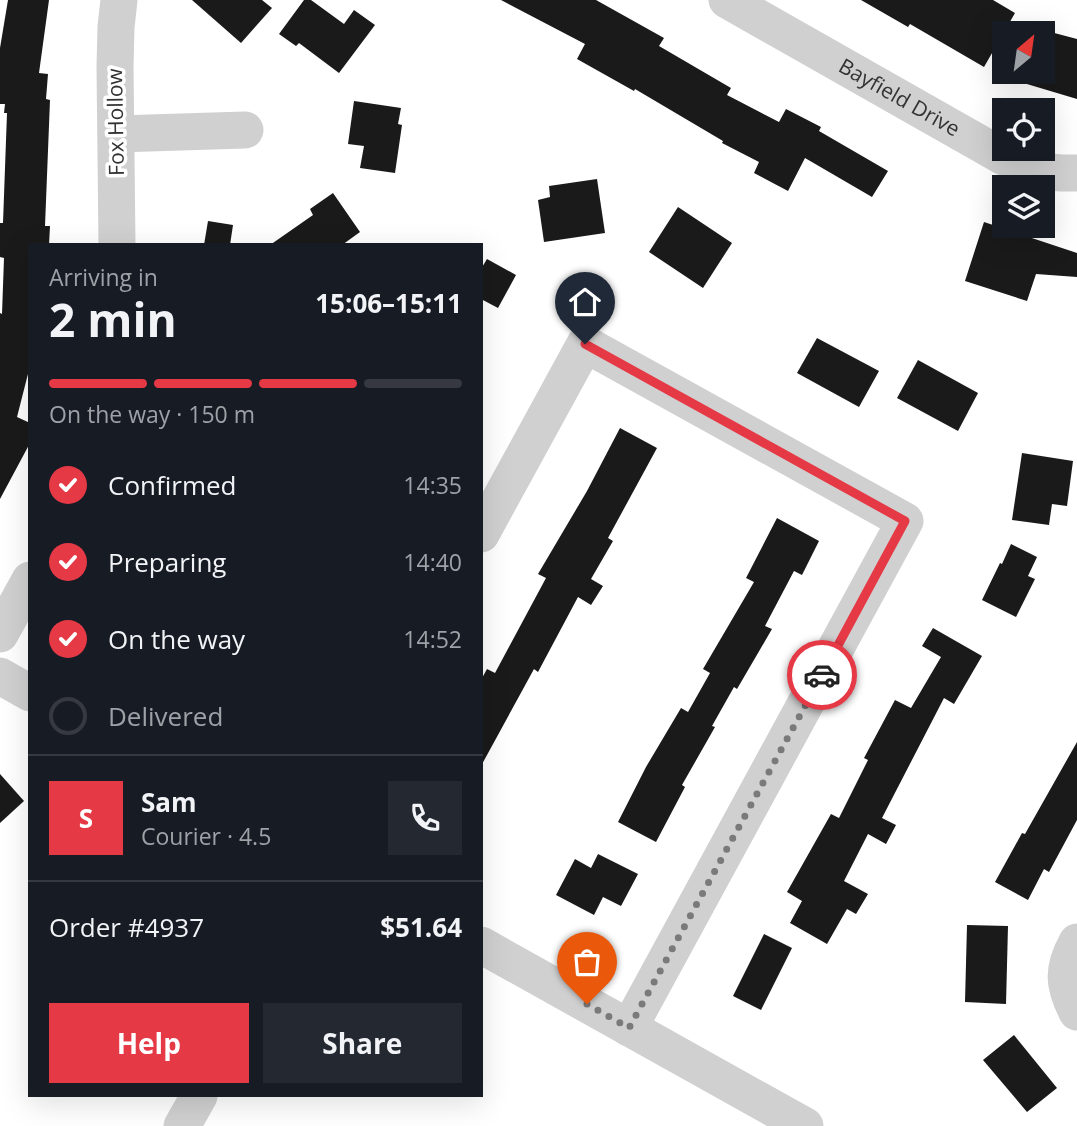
<!DOCTYPE html>
<html lang="en">
<head>
<meta charset="utf-8">
<style>
	body { margin:0; font-family:"Open Sans",sans-serif; background:#242831; color:#f1f3f6; height:100vh; display:flex; flex-direction:column; font-size:26px; white-space:nowrap }
	* { box-sizing:border-box; margin:0 }
	p { font-size:23px; color:#9ea1a6 }
	.icon { flex:none; width:38px; height:38px; fill:none; stroke:currentColor; stroke-width:2; stroke-linecap:round; stroke-linejoin:round }
	.map { position:relative; flex:1; overflow:hidden }
	.details { position:absolute; left:28px; top:243px; width:455px; height:854px; display:flex; flex-direction:column; background:#171b24; border-radius:0px; box-shadow:0 7px 28px #0002 }
	.details>* { flex:none }
	.needle { width:46px; rotate:29deg }
	.tools { position:absolute; left:992px; top:21px; display:grid; gap:14px }
	.tools a { display:grid; place-items:center; width:63px; height:63px; border-radius:0px; background:#171b24; box-shadow:0 7px 28px #0002; font-size:35px }
	.pin { position:absolute; display:grid; place-items:center; width:60px; height:60px; color:#fff; margin:-72px -30px; border-radius:50% 50% 50% 0; rotate:-45deg; box-shadow:0 0 7px #0007 }
	.pin .icon { rotate:45deg }
	.courier { position:absolute; display:grid; place-items:center; width:70px; height:70px; margin:-35px; border:5px solid #e63946; border-radius:50%; background:#fff; color:#222; box-shadow:0 2px 9px #0007 }
	.summary em { font-style:normal; font-weight:700 }
	.summary div { display:flex; flex-direction:column-reverse }
	.summary { display:flex; align-items:center; justify-content:space-between; height:119px; padding:0 21px }
	h1 { font-size:46px; font-weight:700; line-height:52px }
	.bar { display:grid; grid-template-columns:repeat(4,1fr); gap:10px 7px; align-content:center; height:84px; padding:0 21px }
	.bar i { height:9px; border-radius:5px; background:#363941 }
	.bar .active { background:#e63946 }
	.bar p { grid-column:span 4 }
	.line { display:flex; align-items:center; gap:18px; padding:0 21px; border-top:2px solid #363941 }
	.line div { flex:1 }
	.round { display:grid; place-items:center; flex:none; width:74px; height:74px; border-radius:0px; background:#242831 }
	ol { padding:0 21px; list-style:none }
	li { display:flex; align-items:center; gap:21px; height:77px }
	li p { margin-inline-start:auto }
	li .icon { padding:7px; border-radius:50%; background:#e63946; color:#fff; stroke-width:4 }
	li:last-child { color:#9ea1a6 }
	li i { width:38px; height:38px; border:4px solid #363941; border-radius:50% }
	.cta { display:flex; gap:14px; margin-top:auto; padding:14px 21px }
	.cta a { flex:1; height:80px; border-radius:0px; background:#e63946; color:#fff; font-size:28px; font-weight:700; line-height:80px; text-align:center }
	.cta a+a { background:#242831; color:#f1f3f6 }
	.map>svg:first-child { display:block }
</style>
</head>
<body>
<div class="map">
<svg width="1077" height="1126" viewBox="0 0 1077 1126">
	<rect width="100%" height="100%" fill="#fff"/>
	<!-- building -->
	<g fill="#1a1a1a">
		<path d="M8,0H49L39,73L48,74L46,99L50,100L45,226H50L49,245H30V366L17,417L30,423V443L0,499V313L2,314L4,258L0,257V223H3L7,113H4L5,104H0V48Z"/>
		<path d="M192,0H262L272,8L241,43Z"/>
		<path d="M304,0H311L344,24L354,10L375,25L339,73L299,43L296,46L279,34Z"/>
		<path d="M501,0H596L664,38L659,46L731,88L727,95L779,122L786,109L821,127L819,131L888,171L872,197L805,158L788,191L754,173L759,162L722,143L723,141L635,89L634,91L577,59L585,44Z"/>
		<path d="M861,0H993L1015,13L984,67L910,24L908,27Z"/>
		<path d="M1043,30L1077,39V99L1003,77L1004,72H1043Z"/>
		<path d="M354,101L401,108L398,124L402,125L395,173L360,168L364,146L348,144Z"/>
		<path d="M597,179L605,233L544,242L538,200L550,197L549,186Z"/>
		<path d="M333,193L360,232L342,245H270L313,215L310,209Z"/>
		<path d="M678,207L732,243L703,288L649,252Z"/>
		<path d="M208,221L233,225L230,245H204Z"/>
		<path d="M984,222L1077,253V277L1036,274L1027,301L965,281Z"/>
		<path d="M487,259L516,275L498,308L481,299V269Z"/>
		<path d="M817,338L879,371L859,407L797,373Z"/>
		<path d="M918,360L978,393L958,431L897,398Z"/>
		<path d="M620,428L657,448L608,538L613,541L591,579L603,586L591,605L578,597L538,672L534,669L481,766V680L487,669L495,673L546,578L538,574L587,491Z"/>
		<path d="M1022,453L1073,461L1067,506L1052,504L1049,525L1012,520Z"/>
		<path d="M777,518L819,541L802,575L794,571L765,626L772,629L737,689L734,687L712,726L715,727L682,785L685,787L656,842L618,822L646,767L681,708L688,712L710,673L703,669L754,582L746,578Z"/>
		<path d="M1011,544L1037,557L1028,576L1035,579L1016,617L982,600L1000,563L1002,564Z"/>
		<path d="M933,628L982,656L954,704L944,698L882,818L896,825L886,844L868,834L844,881L868,894L856,914L847,909L827,944L790,923L802,901L787,892L831,814L839,818L868,760L864,758L895,700L911,708L941,657L922,646Z"/>
		<path d="M1077,742V820L1049,872L1044,869L1028,900L995,882L1022,833L1025,834Z"/>
		<path d="M0,774L24,801L0,823Z"/>
		<path d="M598,854L638,874L621,906L603,897L594,915L556,895L575,859L591,868Z"/>
		<path d="M967,925L1008,926L1006,1004L965,1002Z"/>
		<path d="M764,934L792,948L761,1010L733,996Z"/>
		<path d="M1014,1035L1057,1088L1027,1112L983,1060Z"/>
	</g>
	<g fill="none" stroke-linecap="round" stroke-linejoin="round">
		<!-- minor -->
		<g stroke="#d0d0d0" stroke-width="37">
			<path id="s1" d="M727,0L1002,156C1031,169 1045,174 1077,173"/>
			<path d="M117,134L245,130"/>
			<path d="M117,245L115,67L116,27L119,0"/>
			<path d="M481,534L585,344L905,521L629,1028"/>
			<path d="M0,634L30,580"/>
			<path d="M0,676L30,693"/>
			<path d="M1077,942C1062,969 1063,985 1077,1012"/>
			<path d="M481,945L805,1126"/>
			<path d="M182,1126L199,1096"/>
		</g>
	</g>
	<g fill="none" stroke-linecap="round" stroke-linejoin="round">
		<!-- done -->
		<path stroke="#7a7a7a" stroke-width="7" stroke-dasharray="0 12.6" d="M587,1004L629,1028L822,675"/>
		<!-- route -->
		<path stroke="#e63946" stroke-width="9" d="M585,344L905,521L822,675"/>
	</g>
	<g text-anchor="middle" stroke-width="7" stroke-linejoin="round" paint-order="stroke">
		<!-- street labels -->
		<g font-size="21" fill="#333" stroke="#fff">
			<text dy="7" stroke="none"><textPath href="#s1" startOffset="198">Bayfield Drive</textPath></text>
			<text transform="translate(116 122) rotate(-91)" y="7">Fox Hollow</text>
		</g>
	</g>
</svg>
<div class="tools">
<a><svg class="needle" viewBox="-14 -14 28 28"><path d="M0-13l5 13h-10z" fill="#e53935"/><path d="M0 13l5-13h-10z" fill="#9ea1a6"/></svg></a>
<a><svg class="icon" aria-label="locate" viewBox="0 0 24 24"><circle cx="12" cy="12" r="6"/><path d="M12 2v4M12 18v4M2 12h4M18 12h4"/></svg></a>
<a><svg class="icon" aria-label="layers" viewBox="0 0 24 24"><path d="M12 4l9 5-9 5-9-5zM3 14l9 5 9-5"/></svg></a>
</div>
<div class="pin" style="left:587px;top:1004px;background:#ea580c"><svg class="icon" aria-label="bag" viewBox="0 0 24 24"><path d="M5 8h14l-1 12H6zM9 8a3 3 0 0 1 6 0"/></svg></div>
<div class="pin" style="left:585px;top:344px;background:#1f2937"><svg class="icon" aria-label="home" viewBox="0 0 24 24"><path d="M3 11l9-7 9 7M6 9v11h12V9"/></svg></div>
<div class="courier" style="left:822px;top:675px"><svg class="icon" aria-label="car" viewBox="0 0 24 24"><path d="M5 17H2v-5l4-1 3-4h7l3 4 3 1v5h-3M9 17h6M6 11h13"/><circle cx="7" cy="17" r="2"/><circle cx="17" cy="17" r="2"/></svg></div>
<section class="details">
<div class="summary"><div><h1>2 min</h1><p>Arriving in</p></div><em>15:06–15:11</em></div>
<div class="bar"><i class="active"></i><i class="active"></i><i class="active"></i><i></i><p>On the way · 150 m</p></div>
<ol>
<li><svg class="icon" aria-label="check" viewBox="0 0 24 24"><path d="M5 12l5 5 9-10"/></svg>Confirmed<p>14:35</p></li>
<li><svg class="icon" aria-label="check" viewBox="0 0 24 24"><path d="M5 12l5 5 9-10"/></svg>Preparing<p>14:40</p></li>
<li><svg class="icon" aria-label="check" viewBox="0 0 24 24"><path d="M5 12l5 5 9-10"/></svg>On the way<p>14:52</p></li>
<li><i></i>Delivered</li>
</ol>
<div class="line" style="height:126px"><b class="round" style="background:#e63946;color:#fff">S</b><div><b>Sam</b><p>Courier · 4.5</p></div><a class="round"><svg class="icon" aria-label="phone" viewBox="0 0 24 24"><path d="M5 4h4l2 5-3 2q2 4 5 5l2-3 5 2v4C11 20 4 13 5 4z"/></svg></a></div>
<div class="line" style="height:91px"><div>Order #4937</div><b>$51.64</b></div>
<div class="cta"><a>Help</a><a>Share</a></div>
</section>
</div>
</body>
</html>
